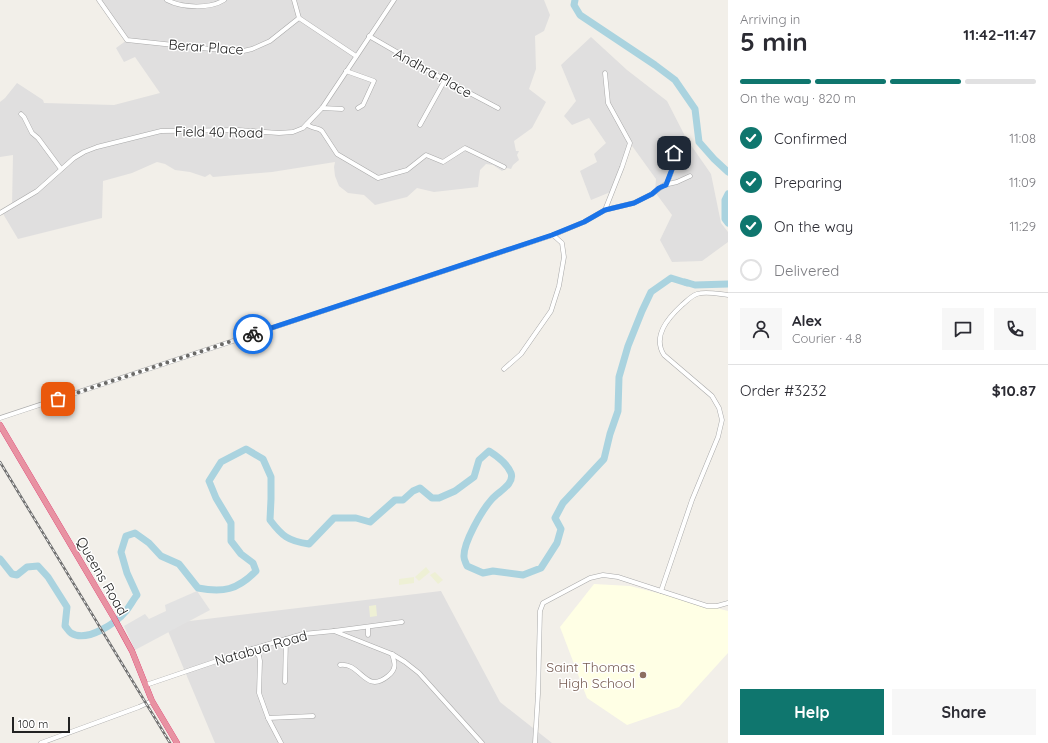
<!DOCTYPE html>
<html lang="en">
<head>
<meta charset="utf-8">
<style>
	body { margin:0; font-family:Quicksand,sans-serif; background:#f7f7f7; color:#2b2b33; height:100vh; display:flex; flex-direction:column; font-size:15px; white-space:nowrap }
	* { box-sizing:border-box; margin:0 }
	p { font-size:13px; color:#7c7c81 }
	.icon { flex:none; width:22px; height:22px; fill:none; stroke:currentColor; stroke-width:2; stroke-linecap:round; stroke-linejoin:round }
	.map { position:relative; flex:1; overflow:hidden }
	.side { display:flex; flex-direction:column; background:#fff; width:320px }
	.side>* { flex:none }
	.scale { position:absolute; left:12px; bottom:10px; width:58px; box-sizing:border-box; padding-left:4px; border:2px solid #222; border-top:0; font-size:11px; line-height:14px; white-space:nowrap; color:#222; -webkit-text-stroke:3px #fff; paint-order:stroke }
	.pin { position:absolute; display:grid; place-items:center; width:34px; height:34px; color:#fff; margin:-17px; border-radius:8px; box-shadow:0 2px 6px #0006 }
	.courier { position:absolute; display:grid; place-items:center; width:40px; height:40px; margin:-20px; border:3px solid #1a73e8; border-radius:50%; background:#fff; color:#222; box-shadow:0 1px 5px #0007 }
	.overview em { font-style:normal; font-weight:700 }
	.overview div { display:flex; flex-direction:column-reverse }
	.overview { display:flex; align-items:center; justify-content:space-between; height:68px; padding:0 12px }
	h1 { font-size:26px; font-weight:700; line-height:30px }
	.bar { display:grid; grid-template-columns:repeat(4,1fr); gap:6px 4px; align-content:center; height:48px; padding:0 12px }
	.bar i { height:5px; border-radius:3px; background:#e1e1e2 }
	.bar .active { background:#0f766e }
	.bar p { grid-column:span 4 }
	.line { display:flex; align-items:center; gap:10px; padding:0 12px; border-top:1px solid #e1e1e2 }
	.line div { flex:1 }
	.round { display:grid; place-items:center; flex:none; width:42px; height:42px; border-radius:0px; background:#f7f7f7 }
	ol { padding:0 12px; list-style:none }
	li { display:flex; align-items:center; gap:12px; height:44px }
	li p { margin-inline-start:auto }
	li .icon { padding:4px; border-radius:50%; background:#0f766e; color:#fff; stroke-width:4 }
	li:last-child { color:#7c7c81 }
	li i { width:22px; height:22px; border:2px solid #e1e1e2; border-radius:50% }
	.action { display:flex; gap:8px; margin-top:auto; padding:8px 12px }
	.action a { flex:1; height:46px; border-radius:0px; background:#0f766e; color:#fff; font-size:16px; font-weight:700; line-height:46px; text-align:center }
	.action a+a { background:#f7f7f7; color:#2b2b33 }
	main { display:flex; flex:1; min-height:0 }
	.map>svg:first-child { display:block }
</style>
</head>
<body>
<main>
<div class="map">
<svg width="728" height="743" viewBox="0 0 728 743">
	<rect width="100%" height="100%" fill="#f2efe9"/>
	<!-- residential -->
	<g fill="#e0dfdf">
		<path d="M99,0H544L550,15L544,31L535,36L536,69L529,89L546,102L532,128L514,141L516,151H519L517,155L519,160L513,165L511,169L507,168L502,171L493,165L486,164L480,170L478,187L434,192L417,188L407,197L375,205L364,195L348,193L339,186L335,176L334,167L335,162L272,172L213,177L210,174L205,177L190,172L175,170L165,164L157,162L132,173L103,181L102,218L18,239L2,212L12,206L13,155L0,157V102L5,98L17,83L43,100L44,103L114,105L160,93L135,57L124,62L116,48L127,40Z"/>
		<path d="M591,37L627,70L667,101L686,138L711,174L721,223L728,232V242L702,261L672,262L660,240L672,215L655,192L656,179L630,143L613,191L591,200L580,171L597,162L594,154L606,143L589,118L572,125L564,116L576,101L561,65Z"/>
		<path d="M441,591L500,702L552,743H215L165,624Z"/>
	</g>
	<!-- education -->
	<path fill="#ffffe5" d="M594,584L630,586L728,611V653L679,707L627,725L587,698L560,627Z"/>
	<!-- farmland -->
	<g fill="#eef0d5">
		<path d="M426,567L430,572L419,581L415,577Z"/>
		<path d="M435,572L443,580L438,584L430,575Z"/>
		<path d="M414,577V583L399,585V579Z"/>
		<path d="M376,605L377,616L370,617L369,606Z"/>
	</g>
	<!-- parking -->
	<path fill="#e2e2e2" d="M197,591L210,610L135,650L124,626L145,614L149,619L166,611L165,605Z"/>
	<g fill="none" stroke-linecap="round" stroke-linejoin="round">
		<!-- river -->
		<g stroke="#aad3df" stroke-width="7">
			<path d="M575,0L574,5L580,15L655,65L675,80L695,109L699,142L714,159L728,172"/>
			<path d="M728,194L725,200V219L728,223"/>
			<path d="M685,282L695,285L728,284"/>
			<path d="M0,559L12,574L17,575L27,567L38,566L48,577L67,607L65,626C67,628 69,632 71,633C87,643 116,623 126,611C130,606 133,600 137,595L127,573L121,552L126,536L135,533L149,543L161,556L179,564L198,588C223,593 237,590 256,571L253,563L241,554L231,541V523L216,498L209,481L221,462L246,449L263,459L271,477V499L270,520C282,536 288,541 309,544L334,518H356L370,522L395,500H403L413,491L420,488L432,498H439L455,491L474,477L479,460L489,451C497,456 507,463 511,473C515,484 498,492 492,499C482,510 463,543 464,557C464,560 466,563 467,566L483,573L493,571L523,575L541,568L557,543L561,529L555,518L563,503L604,459L610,434L618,411L619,377L628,346L642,311L651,292L671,278L687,283"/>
		</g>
		<!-- minor casing -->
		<g stroke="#a9a9a9" stroke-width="5">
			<g id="minor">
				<path d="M99,0L127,40L239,52L252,49L270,41L299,18"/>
				<path d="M167,0C182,8 210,9 224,0"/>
				<path d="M294,0L299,18L356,56"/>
				<path d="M369,36L445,80L498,108"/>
				<path d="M346,71L374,81L363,105L358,108"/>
				<path d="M605,73L608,103L630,143L622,167L605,210"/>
				<path d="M322,108L342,109"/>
				<path d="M21,114L24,117L32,133L38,138L61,169"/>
				<path d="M307,124C311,129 318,127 322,131L337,154L378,178L407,170L426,155L443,162L465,148L504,167"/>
				<path d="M420,125L445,80"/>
				<path d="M666,185C674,168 677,157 669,140"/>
				<path d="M0,213L37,191L74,158L84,152L97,147L161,131L238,130L279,133L293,132L303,128L322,108L394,0"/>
				<path d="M504,369L521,354L551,311L559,286L564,257L562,243L553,235"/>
				<path d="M0,418L553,235L584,222L605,210L634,203L652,194L664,185L677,182L690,176"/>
				<path d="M661,591L692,500L718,437L722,420L719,408L712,396L664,355C652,336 668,318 682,305C687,301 691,296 697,294C706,291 718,294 728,295"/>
				<path d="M368,627V635"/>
				<path d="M334,631L402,622"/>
				<path d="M252,649L259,656L260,661L259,693L268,718L281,743"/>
				<path d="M340,665C361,662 365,695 388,676C397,669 395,663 392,654"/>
				<path d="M285,682L286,639"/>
				<path d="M146,685L252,649L303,634L334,631L392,654L405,662L419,673L482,743"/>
				<path d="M268,718L313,716"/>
				<path d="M41,743L139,707L152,701"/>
				<path d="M535,743L538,694L540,611L543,603L590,578L603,575L618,577L707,606H717L728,603"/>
			</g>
		</g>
		<!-- highway casing -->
		<g stroke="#dc2a67" stroke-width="6">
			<path id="highway" d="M0,425L114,618L132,651L152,701L177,743"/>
		</g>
		<!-- minor -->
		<use href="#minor" stroke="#fff" stroke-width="4"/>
		<!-- highway -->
		<use href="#highway" stroke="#e892a2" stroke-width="5.5"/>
		<!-- rail casing -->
		<g stroke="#707070" stroke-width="2.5">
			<path id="rail" d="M0,462L170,743"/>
		</g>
		<!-- rail -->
		<use href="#rail" stroke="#fff" stroke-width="1" stroke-dasharray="3" stroke-linecap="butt"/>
	</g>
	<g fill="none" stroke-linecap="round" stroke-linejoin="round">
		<!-- done -->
		<path stroke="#6b6a68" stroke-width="4" stroke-dasharray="0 7.2" d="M58,399L253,334"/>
		<!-- route -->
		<path stroke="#1a73e8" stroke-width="5" d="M253,334L552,235L584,222L605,210L634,203L652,194L659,188L666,185L674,164V153"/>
	</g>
	<!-- markers -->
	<circle fill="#8d6e63" stroke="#fff" stroke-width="1.5" cx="643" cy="675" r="4"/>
	<g text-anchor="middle" stroke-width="3" stroke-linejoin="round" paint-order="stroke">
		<!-- street labels -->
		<g font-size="14" fill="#222" stroke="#fff">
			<text transform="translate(206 47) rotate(4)" y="5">Berar Place</text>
			<text transform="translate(433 73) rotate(29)" y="5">Andhra Place</text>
			<text transform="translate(219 132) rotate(1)" y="5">Field 40 Road</text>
			<text transform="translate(102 576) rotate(60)" y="5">Queens Road</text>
			<text transform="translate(261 648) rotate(-16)" y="5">Natabua Road</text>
		</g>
		<!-- education labels -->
		<g font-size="14" fill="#785e54" stroke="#fff" text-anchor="end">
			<text x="635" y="672">Saint Thomas<tspan x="635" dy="16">High School</tspan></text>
		</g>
	</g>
</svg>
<div class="scale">100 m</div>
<div class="pin" style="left:58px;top:399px;background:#ea580c"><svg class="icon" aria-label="bag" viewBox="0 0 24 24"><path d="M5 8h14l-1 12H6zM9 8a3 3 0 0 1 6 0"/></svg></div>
<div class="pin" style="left:674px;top:153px;background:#1f2937"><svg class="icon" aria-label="home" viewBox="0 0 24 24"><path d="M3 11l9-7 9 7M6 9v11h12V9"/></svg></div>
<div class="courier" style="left:253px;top:334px"><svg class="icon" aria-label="bike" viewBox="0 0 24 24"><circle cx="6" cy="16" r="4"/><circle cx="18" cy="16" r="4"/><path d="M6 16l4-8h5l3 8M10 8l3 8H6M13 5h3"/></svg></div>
</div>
<section class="side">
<div class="overview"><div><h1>5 min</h1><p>Arriving in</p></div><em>11:42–11:47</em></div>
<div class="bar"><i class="active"></i><i class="active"></i><i class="active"></i><i></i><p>On the way · 820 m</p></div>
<ol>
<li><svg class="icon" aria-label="check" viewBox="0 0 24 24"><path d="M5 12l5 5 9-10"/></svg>Confirmed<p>11:08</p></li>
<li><svg class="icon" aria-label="check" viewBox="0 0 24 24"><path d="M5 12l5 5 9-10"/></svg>Preparing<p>11:09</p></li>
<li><svg class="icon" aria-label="check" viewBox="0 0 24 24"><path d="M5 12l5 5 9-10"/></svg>On the way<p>11:29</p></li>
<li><i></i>Delivered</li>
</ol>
<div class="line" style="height:72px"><a class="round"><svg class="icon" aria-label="person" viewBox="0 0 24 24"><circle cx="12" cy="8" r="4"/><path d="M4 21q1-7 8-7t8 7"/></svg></a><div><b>Alex</b><p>Courier · 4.8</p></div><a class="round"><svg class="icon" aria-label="chat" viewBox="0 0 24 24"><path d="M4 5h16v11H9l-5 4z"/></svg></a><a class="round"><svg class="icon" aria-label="phone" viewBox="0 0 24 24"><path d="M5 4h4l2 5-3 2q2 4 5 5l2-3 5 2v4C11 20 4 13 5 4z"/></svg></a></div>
<div class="line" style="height:52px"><div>Order #3232</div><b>$10.87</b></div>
<div class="action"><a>Help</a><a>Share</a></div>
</section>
</main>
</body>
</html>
